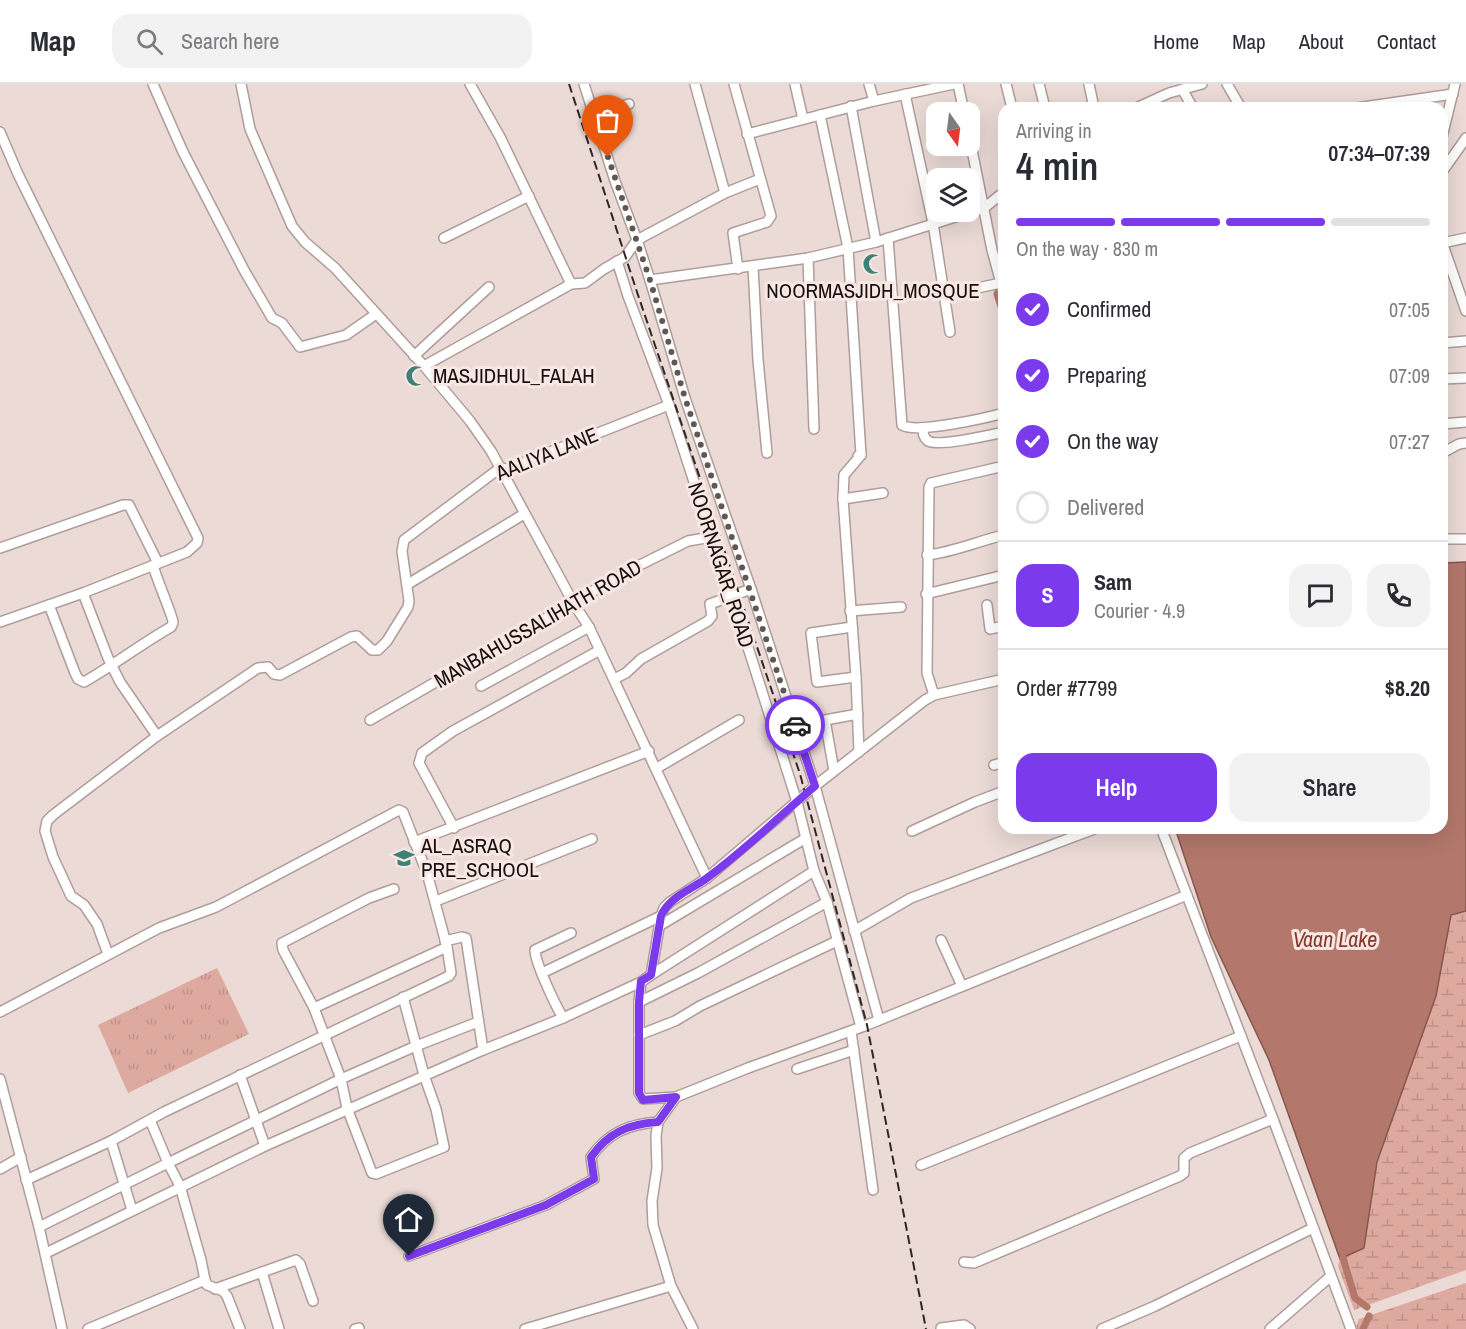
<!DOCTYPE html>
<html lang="en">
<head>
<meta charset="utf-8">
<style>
	body { margin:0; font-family:"Archivo Narrow",sans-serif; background:#f2f2f3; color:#2b2b33; height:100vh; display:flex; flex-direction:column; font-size:22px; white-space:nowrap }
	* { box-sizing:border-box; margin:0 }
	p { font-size:20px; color:#7c7c81 }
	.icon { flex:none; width:33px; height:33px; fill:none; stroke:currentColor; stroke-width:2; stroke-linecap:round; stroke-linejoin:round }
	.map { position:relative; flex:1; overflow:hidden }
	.sheet { position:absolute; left:998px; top:18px; width:450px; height:732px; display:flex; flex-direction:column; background:#fff; border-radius:18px; box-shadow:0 6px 24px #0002 }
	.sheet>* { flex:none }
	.needle { width:39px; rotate:166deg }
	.tools { position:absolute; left:926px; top:18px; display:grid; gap:12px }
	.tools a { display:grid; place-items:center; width:54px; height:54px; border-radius:12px; background:#fff; box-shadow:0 6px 24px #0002; font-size:30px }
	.pin { position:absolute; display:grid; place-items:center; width:51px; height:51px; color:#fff; margin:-62px -26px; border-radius:50% 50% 50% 0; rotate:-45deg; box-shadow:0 0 6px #0007 }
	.pin .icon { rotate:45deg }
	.courier { position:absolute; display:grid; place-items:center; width:60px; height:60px; margin:-30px; border:4px solid #7c3aed; border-radius:50%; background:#fff; color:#222; box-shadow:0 2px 8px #0007 }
	.summary em { font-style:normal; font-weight:600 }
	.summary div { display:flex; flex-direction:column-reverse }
	.summary { display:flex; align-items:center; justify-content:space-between; height:102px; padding:0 18px }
	h1 { font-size:39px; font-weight:600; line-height:45px }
	.bar { display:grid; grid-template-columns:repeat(4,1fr); gap:9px 6px; align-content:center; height:72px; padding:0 18px }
	.bar i { height:8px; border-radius:4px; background:#e1e1e2 }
	.bar .selected { background:#7c3aed }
	.bar p { grid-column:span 4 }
	.line { display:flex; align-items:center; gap:15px; padding:0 18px; border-top:2px solid #e1e1e2 }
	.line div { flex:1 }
	.round { display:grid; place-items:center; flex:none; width:63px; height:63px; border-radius:18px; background:#f2f2f3 }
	ol { padding:0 18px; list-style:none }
	li { display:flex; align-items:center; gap:18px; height:66px }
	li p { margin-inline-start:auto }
	li .icon { padding:6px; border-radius:50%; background:#7c3aed; color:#fff; stroke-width:4 }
	li:last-child { color:#7c7c81 }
	li i { width:33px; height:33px; border:3px solid #e1e1e2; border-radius:50% }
	.button { display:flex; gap:12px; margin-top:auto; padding:12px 18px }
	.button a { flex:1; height:69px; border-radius:18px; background:#7c3aed; color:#fff; font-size:24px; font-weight:600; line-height:69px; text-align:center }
	.button a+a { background:#f2f2f3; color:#2b2b33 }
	header { display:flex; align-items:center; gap:36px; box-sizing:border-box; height:84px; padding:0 30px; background:#fff; border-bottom:2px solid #e1e1e2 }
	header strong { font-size:28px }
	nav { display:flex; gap:33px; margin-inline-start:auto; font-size:21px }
	.search { width:420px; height:54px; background:#f2f2f3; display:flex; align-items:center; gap:15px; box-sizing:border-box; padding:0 21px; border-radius:18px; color:#7c7c81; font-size:22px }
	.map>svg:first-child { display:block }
</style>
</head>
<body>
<header>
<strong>Map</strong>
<div class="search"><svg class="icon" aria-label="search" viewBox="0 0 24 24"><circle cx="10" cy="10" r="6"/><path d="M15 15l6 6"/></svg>Search here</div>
<nav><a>Home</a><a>Map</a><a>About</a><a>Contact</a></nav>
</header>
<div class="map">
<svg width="1466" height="1245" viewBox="0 0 1466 1245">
	<defs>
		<pattern id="wetland-marsh" width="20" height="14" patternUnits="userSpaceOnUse" patternTransform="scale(1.5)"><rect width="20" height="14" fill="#deaa9f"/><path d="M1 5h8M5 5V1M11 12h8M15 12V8" fill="none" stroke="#be9188"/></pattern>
		<pattern id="park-tufts" width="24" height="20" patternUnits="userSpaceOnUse" patternTransform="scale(1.5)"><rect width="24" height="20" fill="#deaa9f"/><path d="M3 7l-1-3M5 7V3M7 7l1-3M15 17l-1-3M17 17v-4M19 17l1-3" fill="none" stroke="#be9188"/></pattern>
	</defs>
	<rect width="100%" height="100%" fill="#ebdad6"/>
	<!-- wetland -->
	<g fill="url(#wetland-marsh)">
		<path d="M1466,827V1186L1354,1226L1338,1182L1340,1175L1364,1163L1377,1078L1436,912L1451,831Z"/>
		<path d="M1466,1199V1245H1357L1356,1243L1359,1235Z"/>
	</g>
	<!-- park -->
	<path fill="url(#park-tufts)" d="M217,884L249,950L128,1009L98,941Z"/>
	<!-- water -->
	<path fill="#b3776b" stroke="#84584f" stroke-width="1.5" d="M1466,478V827L1451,831L1436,912L1377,1078L1364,1164L1340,1175L1269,976L1211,853L1175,744H1442V479Z"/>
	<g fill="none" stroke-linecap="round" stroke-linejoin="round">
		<!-- canal -->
		<g stroke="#b3776b" stroke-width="7">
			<path d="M999,206L997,210L1004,232"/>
			<path d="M1343,1174L1355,1214L1367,1223"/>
			<path d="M1363,1245L1369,1232"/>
		</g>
		<!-- minor casing -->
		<g stroke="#ae9d99" stroke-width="12">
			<g id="minor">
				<path d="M153,0L183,68L244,186L272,234L282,239L300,263L346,251L376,230"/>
				<path d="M241,0L250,45L292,142L305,158L335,184L424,282L470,337L491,367L574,520L589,543L707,794"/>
				<path d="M470,0L500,53L571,200"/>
				<path d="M695,0L725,109"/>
				<path d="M734,0L771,132L767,138L733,149L738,185"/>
				<path d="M795,0L803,35"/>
				<path d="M869,0L874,17"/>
				<path d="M958,0L964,28"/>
				<path d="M1006,0L1012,24"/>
				<path d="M1039,0L1045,24"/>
				<path d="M1089,0L1094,24"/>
				<path d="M1227,0L1241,24"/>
				<path d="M1182,5L1193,24"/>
				<path d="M905,10L933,139L950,248"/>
				<path d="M851,22L876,158"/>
				<path d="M1136,24L1169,9L1202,0"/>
				<path d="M1356,24L1453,10"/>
				<path d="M594,30L629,20"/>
				<path d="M820,31L848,164L861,371"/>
				<path d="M0,48L18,90L198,454L197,459L187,468L83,509L0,538"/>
				<path d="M747,50L874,17L954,0"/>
				<path d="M969,51L992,166L1004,210"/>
				<path d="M1442,53L1455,0"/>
				<path d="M1442,88L1466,54"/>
				<path d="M760,95L725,109L637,156L650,196L808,174L876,158L984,124L1004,108"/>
				<path d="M444,154L529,112"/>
				<path d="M888,154L902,341C915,350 986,334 1004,329"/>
				<path d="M1442,158L1466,227"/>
				<path d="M1442,159L1466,154"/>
				<path d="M808,174L814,345"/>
				<path d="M617,177L628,212L669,321L752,576L797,718L814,787L827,818L861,943"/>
				<path d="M753,183L758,276L767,369"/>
				<path d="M650,196L685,314L751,505L815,702L879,936"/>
				<path d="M944,211L1001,199"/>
				<path d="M1442,259L1466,257"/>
				<path d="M414,272L489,203"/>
				<path d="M424,282L571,200L585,199L604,185L625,173L637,156L615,97L584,0"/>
				<path d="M1442,295L1466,294"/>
				<path d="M1442,340L1466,338"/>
				<path d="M923,344C923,349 923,353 928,357C938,363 990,351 1004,348"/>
				<path d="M1442,369L1459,360L1466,359"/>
				<path d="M843,415L844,391L861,371L858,372"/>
				<path d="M1442,455H1466"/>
				<path d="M0,464L123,421H129L158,479"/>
				<path d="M927,471C954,468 978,457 1004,451"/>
				<path d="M408,500L524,430"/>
				<path d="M83,509L108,574L120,598L157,652"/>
				<path d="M926,510L1004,491"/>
				<path d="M49,521L75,589L78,595L84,598C114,581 141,560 171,543C172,541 173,540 173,538C173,533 155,491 153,481"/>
				<path d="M987,521L990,545L1004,542"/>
				<path d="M850,527L901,523"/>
				<path d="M852,543L811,549L817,598L856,593"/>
				<path d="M614,595L626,589L641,575L708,537L712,532L710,520L751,505"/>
				<path d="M481,602L589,543"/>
				<path d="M934,611L927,589L929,403L931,399L1004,382"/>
				<path d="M370,636L626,488L688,457L711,453"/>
				<path d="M859,668L856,593L843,415L883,409"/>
				<path d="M994,681L1004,678"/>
				<path d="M657,684L739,636"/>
				<path d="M834,687L825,636L858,630"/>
				<path d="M454,744L419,679L422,669L453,647L600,566"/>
				<path d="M1161,744L1273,1035L1351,1245"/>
				<path d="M912,747L975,718L1004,707"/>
				<path d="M414,758L649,667"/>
				<path d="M436,817L592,755"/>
				<path d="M659,842L806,754"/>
				<path d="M854,847L911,814L1097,744"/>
				<path d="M941,856L962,902"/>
				<path d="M445,857L462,853L466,854L483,966"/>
				<path d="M108,870L97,840L84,821L71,812L53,773L45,747L47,737L53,731L157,652L258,584L268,583L274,590L280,591L351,553L357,552L372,566H378L387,557L408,523L409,517L402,467L404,456L500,384L507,385L669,321"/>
				<path d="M542,889L661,832"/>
				<path d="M651,891L814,787"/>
				<path d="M641,898L639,918V1009L643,1015L676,1013L748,984L867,941L1187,811"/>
				<path d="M403,913L424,991L436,1025L444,1063L376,1090L372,1089L347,1024L341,995L314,924L447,863"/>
				<path d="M639,918L698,889L827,818"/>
				<path d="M314,924L283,866L282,859L369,814L394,805"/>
				<path d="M0,928L159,844L216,823L399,726L403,728L427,789L447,863L451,889L449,892L164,1028L111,1057L26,1096"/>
				<path d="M563,934C556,922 535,879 535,866L571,849"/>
				<path d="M851,947L873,1106"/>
				<path d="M639,951L675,937L700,922L837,857"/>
				<path d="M797,985L854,966"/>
				<path d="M240,991L265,1062"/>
				<path d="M0,995L39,1143L62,1245"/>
				<path d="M676,1013L658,1038L656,1052L657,1084L652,1117L653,1141L671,1202L693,1245"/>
				<path d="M111,1057L132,1126"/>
				<path d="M921,1081L1241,952"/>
				<path d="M0,1085L21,1073"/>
				<path d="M39,1143L168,1079L150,1036"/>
				<path d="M46,1169L265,1062L483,966L563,934L641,898L651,891L661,832L664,824L670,818L707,794L815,702L925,616L934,611L1004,595"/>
				<path d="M409,1172L546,1121L594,1095L591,1073C608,1049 628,1040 658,1038"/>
				<path d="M964,1178L974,1179L1180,1092L1184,1089V1074L1190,1069L1273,1035"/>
				<path d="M262,1188L279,1245"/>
				<path d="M215,1205L296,1176L300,1180L313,1217"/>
				<path d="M941,1244L964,1241L970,1245"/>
				<path d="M88,1245L205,1196"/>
				<path d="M240,1245L227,1212L223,1207L207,1201L205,1196L201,1176L180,1102L168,1079L341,995L416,962L478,938"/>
				<path d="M355,1245L359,1244"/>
				<path d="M525,1245L671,1202"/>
				<path d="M1102,1245L1155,1222L1313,1144"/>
				<path d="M1270,1245L1331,1192"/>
			</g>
		</g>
		<!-- minor -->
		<use href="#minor" stroke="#fff" stroke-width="9"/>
		<!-- rail -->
		<path stroke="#2e2726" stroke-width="2" stroke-dasharray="9 4.5" stroke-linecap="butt" d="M569,0L637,208L800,690L867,941L926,1245"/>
	</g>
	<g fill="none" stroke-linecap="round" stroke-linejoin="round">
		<!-- done -->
		<path stroke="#615755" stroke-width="6" stroke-dasharray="0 10.8" d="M608,73L650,196L685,314L795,641"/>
		<!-- route -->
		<path stroke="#7c3aed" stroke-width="8" d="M409,1172L546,1121L594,1095L591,1073C608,1049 628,1040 658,1038L676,1013L643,1016L639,1009V918L641,897L651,891L661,832C669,813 692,805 707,794C745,766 779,733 815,702L795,641"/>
	</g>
	<!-- icons -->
	<defs>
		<g id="mosque-bare" transform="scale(1.62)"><path d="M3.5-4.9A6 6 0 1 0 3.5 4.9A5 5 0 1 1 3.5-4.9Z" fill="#3d8277" stroke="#f9e7e3" stroke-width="2.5" paint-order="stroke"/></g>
		<g id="school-bare" transform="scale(1.62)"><path d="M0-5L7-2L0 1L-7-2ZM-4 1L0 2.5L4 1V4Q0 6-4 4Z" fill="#3d8277" stroke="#f9e7e3" stroke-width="2.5" paint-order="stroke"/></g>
	</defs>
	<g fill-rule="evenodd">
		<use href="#mosque-bare" x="873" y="180"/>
		<use href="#mosque-bare" x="416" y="292"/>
		<use href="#school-bare" x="404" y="774"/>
	</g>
	<g text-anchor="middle" stroke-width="6" stroke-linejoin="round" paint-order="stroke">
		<!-- poi labels -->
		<g font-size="21" fill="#16100f" stroke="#f9e7e3" text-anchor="start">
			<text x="873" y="214" text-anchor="middle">NOORMASJIDH_MOSQUE</text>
			<text x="433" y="299">MASJIDHUL_FALAH</text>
			<text x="421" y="769">AL_ASRAQ<tspan x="421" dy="24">PRE_SCHOOL</tspan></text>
		</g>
		<!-- street labels -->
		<g font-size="21" fill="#16100f" stroke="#f9e7e3">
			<text transform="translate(547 370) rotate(-22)" y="7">AALIYA LANE</text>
			<text transform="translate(721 481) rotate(72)" y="7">NOORNAGAR_ROAD</text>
			<text transform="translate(538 540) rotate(-30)" y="7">MANBAHUSSALIHATH ROAD</text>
		</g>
		<!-- water labels -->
		<g font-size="22" font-style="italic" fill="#85392c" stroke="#f9e7e3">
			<text x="1335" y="863">Vaan Lake</text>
		</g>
	</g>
</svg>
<div class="tools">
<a><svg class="needle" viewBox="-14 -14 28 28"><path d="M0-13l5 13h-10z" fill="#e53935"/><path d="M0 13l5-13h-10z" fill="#7c7c81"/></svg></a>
<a><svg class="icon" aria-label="layers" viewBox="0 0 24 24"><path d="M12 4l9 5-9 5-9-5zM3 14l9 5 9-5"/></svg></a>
</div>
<div class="pin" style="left:608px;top:73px;background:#ea580c"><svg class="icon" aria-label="bag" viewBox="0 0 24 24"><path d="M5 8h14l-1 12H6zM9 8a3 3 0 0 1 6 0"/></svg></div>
<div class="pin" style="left:409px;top:1172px;background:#1f2937"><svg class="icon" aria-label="home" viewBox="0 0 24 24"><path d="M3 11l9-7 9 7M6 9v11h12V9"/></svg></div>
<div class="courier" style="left:795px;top:641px"><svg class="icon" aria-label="car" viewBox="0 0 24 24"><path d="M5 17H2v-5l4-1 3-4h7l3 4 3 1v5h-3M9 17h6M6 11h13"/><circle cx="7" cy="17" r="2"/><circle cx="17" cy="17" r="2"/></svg></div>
<section class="sheet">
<div class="summary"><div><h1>4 min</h1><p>Arriving in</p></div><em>07:34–07:39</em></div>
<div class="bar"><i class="selected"></i><i class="selected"></i><i class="selected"></i><i></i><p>On the way · 830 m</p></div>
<ol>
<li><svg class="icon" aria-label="check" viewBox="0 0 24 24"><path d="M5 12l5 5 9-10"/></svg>Confirmed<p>07:05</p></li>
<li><svg class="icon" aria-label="check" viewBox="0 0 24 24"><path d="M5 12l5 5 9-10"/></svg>Preparing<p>07:09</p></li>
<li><svg class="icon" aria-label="check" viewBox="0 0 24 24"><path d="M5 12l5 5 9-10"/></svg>On the way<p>07:27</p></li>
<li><i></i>Delivered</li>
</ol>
<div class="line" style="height:108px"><b class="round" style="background:#7c3aed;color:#fff">S</b><div><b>Sam</b><p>Courier · 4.9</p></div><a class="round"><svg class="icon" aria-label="chat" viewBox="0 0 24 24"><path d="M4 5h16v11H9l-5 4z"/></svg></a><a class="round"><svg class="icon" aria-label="phone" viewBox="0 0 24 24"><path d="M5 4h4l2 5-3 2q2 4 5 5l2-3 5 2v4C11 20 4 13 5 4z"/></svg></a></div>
<div class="line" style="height:78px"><div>Order #7799</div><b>$8.20</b></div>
<div class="button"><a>Help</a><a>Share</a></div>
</section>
</div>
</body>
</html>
